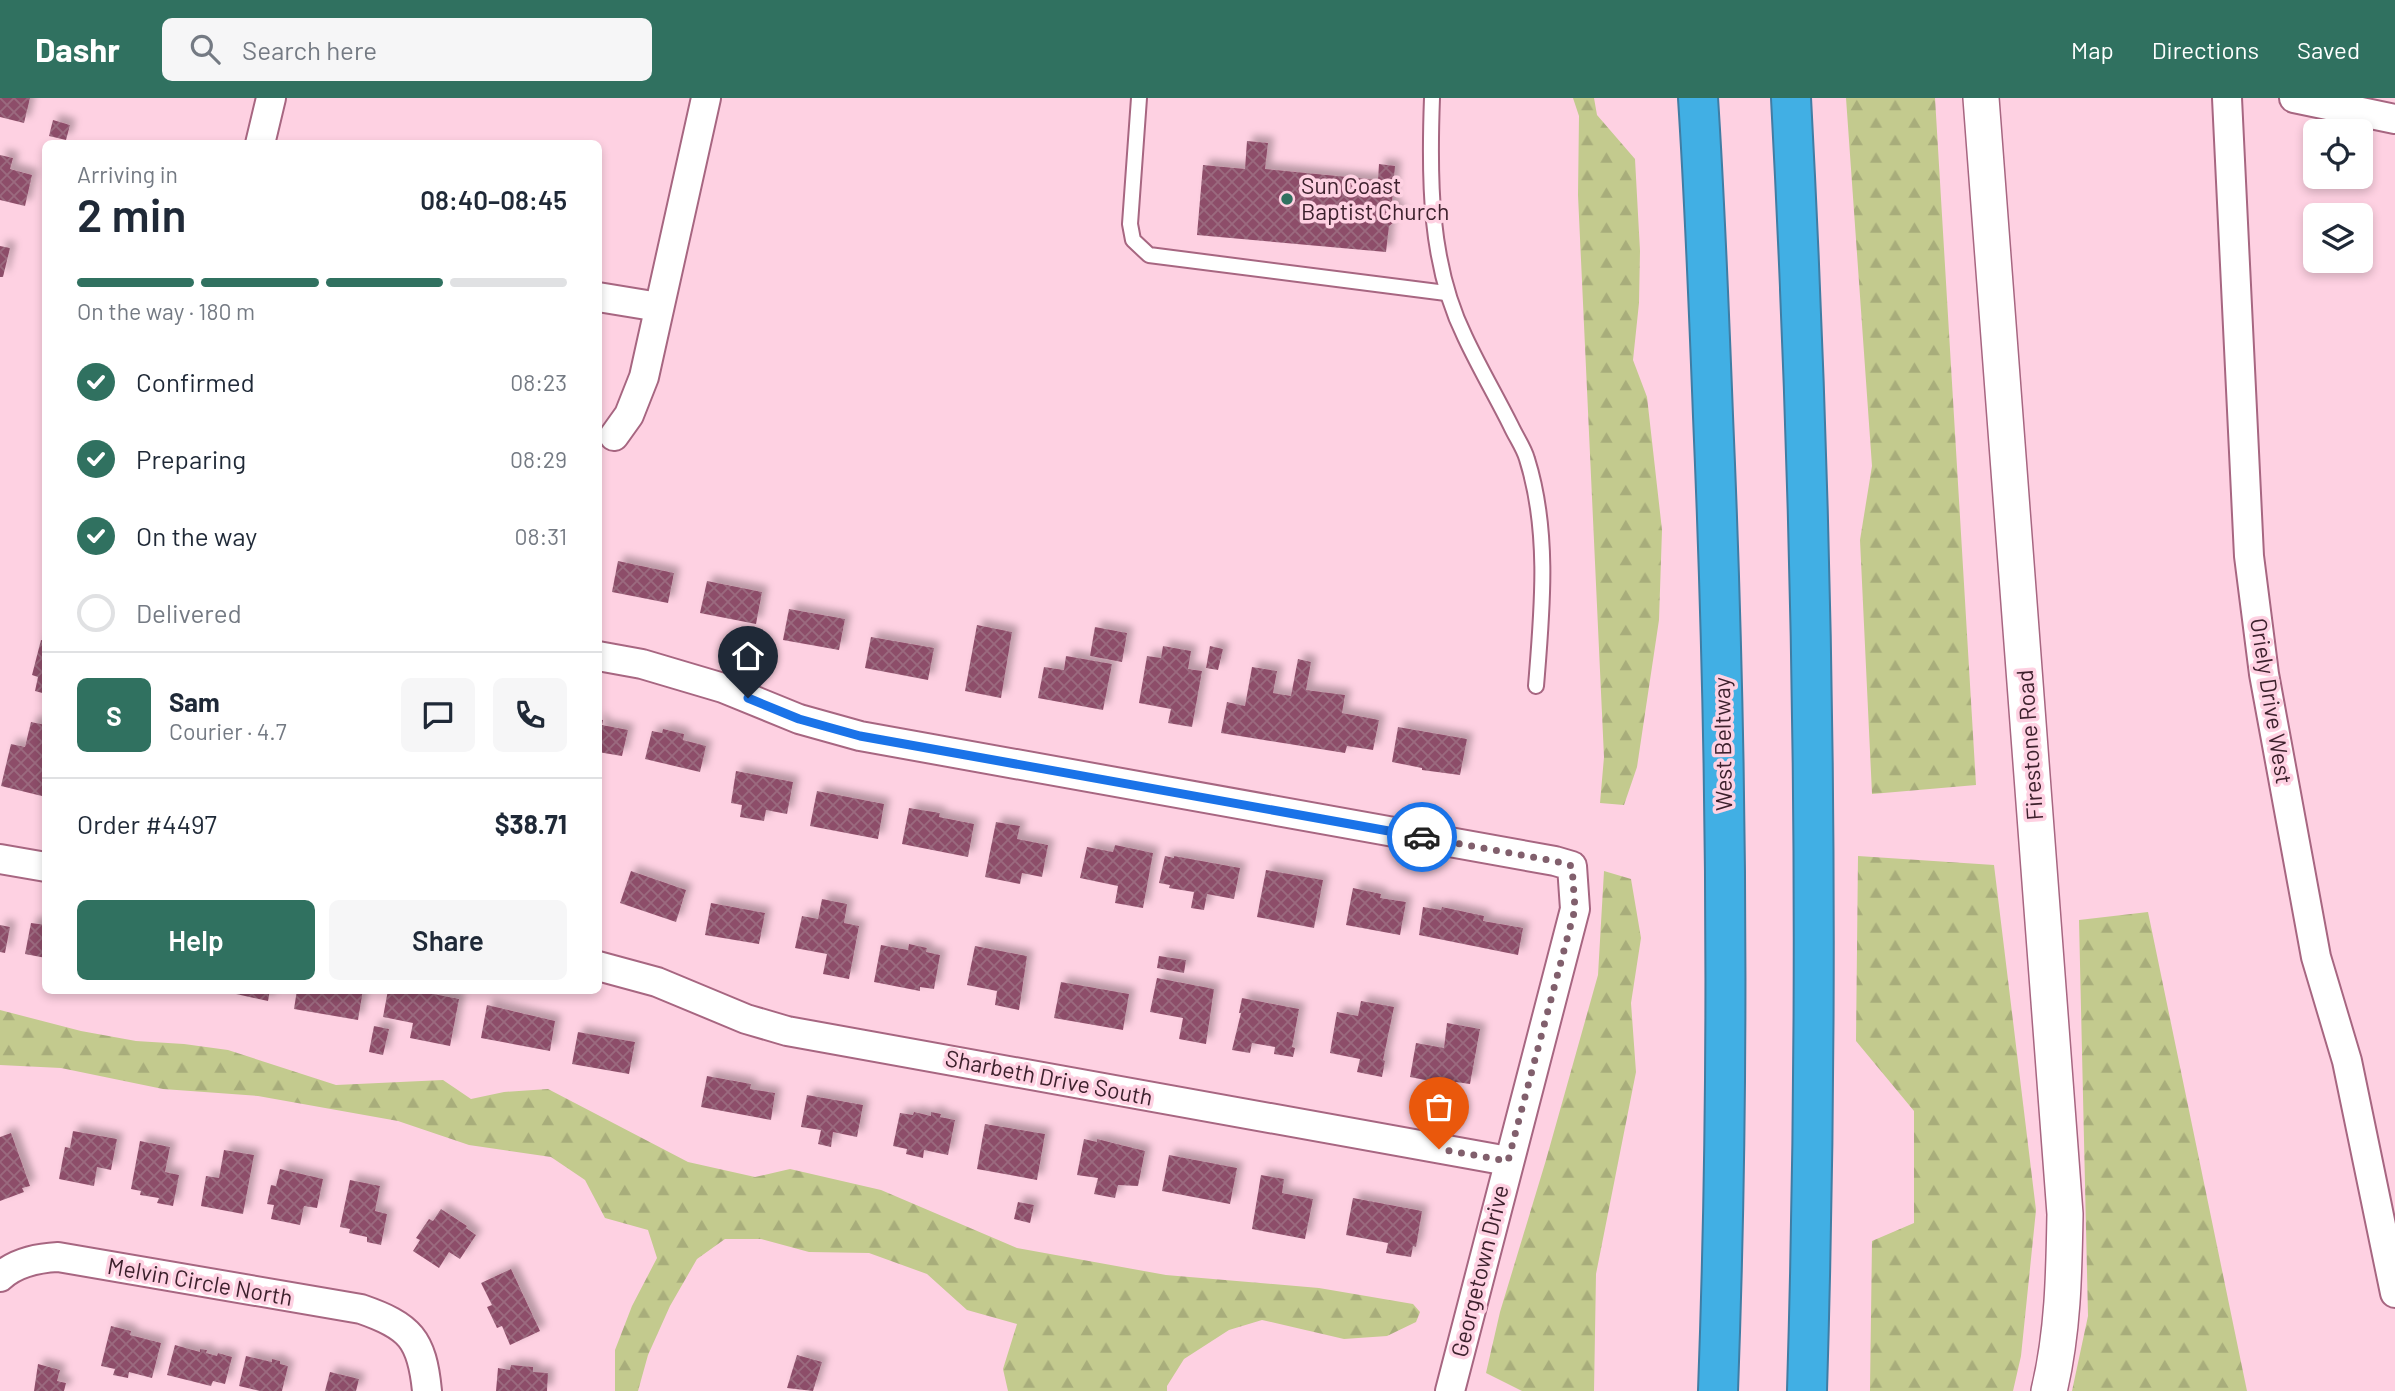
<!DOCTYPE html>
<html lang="en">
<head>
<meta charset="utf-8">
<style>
	body { margin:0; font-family:Barlow,sans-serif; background:#f6f6f7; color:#1f2937; height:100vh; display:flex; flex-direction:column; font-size:26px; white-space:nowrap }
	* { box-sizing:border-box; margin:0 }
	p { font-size:23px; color:#747a83 }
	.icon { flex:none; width:38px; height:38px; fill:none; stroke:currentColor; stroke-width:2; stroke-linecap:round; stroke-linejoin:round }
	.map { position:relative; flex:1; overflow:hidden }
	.drawer { position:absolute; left:42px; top:42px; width:560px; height:854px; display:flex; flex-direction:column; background:#fff; border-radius:10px; box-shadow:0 4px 10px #0003 }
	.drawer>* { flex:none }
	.fabs { position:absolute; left:2303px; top:21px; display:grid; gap:14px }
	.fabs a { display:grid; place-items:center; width:70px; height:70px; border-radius:10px; background:#fff; box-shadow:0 4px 10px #0003; font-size:35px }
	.pin { position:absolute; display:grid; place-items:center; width:60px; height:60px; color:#fff; margin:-72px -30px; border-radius:50% 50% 50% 0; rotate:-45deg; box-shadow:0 0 7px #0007 }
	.pin .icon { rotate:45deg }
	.courier { position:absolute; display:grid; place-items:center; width:70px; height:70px; margin:-35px; border:5px solid #1a73e8; border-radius:50%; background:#fff; color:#222; box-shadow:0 2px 9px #0007 }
	.summary em { font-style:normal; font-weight:600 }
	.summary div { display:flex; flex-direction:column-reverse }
	.summary { display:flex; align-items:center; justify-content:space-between; height:119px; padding:0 35px }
	h1 { font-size:46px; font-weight:600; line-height:52px }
	.bar { display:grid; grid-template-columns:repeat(4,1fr); gap:10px 7px; align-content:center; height:84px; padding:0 35px }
	.bar i { height:9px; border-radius:5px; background:#e0e1e3 }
	.bar .current { background:#307160 }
	.bar p { grid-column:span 4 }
	.line { display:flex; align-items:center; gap:18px; padding:0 35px; border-top:2px solid #e0e1e3 }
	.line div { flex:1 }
	.round { display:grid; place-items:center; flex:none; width:74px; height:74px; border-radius:10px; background:#f6f6f7 }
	ol { padding:0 35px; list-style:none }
	li { display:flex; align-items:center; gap:21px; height:77px }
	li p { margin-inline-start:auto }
	li .icon { padding:7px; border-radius:50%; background:#307160; color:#fff; stroke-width:4 }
	li:last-child { color:#747a83 }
	li i { width:38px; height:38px; border:4px solid #e0e1e3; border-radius:50% }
	.button { display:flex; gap:14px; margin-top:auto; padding:14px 35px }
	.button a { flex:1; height:80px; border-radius:10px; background:#307160; color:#fff; font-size:28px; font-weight:600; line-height:80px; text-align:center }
	.button a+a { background:#f6f6f7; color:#1f2937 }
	header { display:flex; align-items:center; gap:42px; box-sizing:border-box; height:98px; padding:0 35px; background:#307160; color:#fff }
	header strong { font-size:33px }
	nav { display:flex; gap:38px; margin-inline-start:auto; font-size:24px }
	.search { width:490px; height:63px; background:#f6f6f7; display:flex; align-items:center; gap:18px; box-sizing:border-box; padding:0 24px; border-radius:10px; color:#747a83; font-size:26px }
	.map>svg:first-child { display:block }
</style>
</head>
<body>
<header>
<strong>Dashr</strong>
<div class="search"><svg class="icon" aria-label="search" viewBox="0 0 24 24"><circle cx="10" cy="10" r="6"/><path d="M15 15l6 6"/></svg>Search here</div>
<nav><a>Map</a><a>Directions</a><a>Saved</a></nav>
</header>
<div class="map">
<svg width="2395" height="1293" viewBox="0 0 2395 1293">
	<defs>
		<pattern id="forest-firs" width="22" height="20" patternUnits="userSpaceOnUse" patternTransform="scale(1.75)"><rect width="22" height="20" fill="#c3ca8e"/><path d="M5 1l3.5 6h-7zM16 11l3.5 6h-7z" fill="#a8ad7b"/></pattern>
		<pattern id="building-cross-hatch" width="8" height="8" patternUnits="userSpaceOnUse" patternTransform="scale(1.75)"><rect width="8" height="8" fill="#8d4e69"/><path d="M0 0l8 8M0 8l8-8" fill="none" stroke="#9b6a7f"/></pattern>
		<filter id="shadow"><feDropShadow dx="6" dy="-6" stdDeviation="3.5" flood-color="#0004"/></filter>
	</defs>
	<rect width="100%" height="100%" fill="#fed1e2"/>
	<!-- forest -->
	<g fill="url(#forest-firs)">
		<path d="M1573,0H1594L1597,17L1635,61L1640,153L1639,205L1633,262L1647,299L1662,432L1659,522L1637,669L1624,707L1600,705L1604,659L1578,97L1579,18Z"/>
		<path d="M1846,0H1935L1976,687L1872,696L1860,442L1872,368Z"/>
		<path d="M1858,758L1994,767L2036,1112L2021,1258L2013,1293H1870L1872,1143L1914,1125V1013L1856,943Z"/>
		<path d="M1604,773L1631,781L1641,840L1631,905L1636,974L1596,1176L1594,1293H1522L1486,1275L1500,1214L1546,1062L1598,877Z"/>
		<path d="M2148,814L2247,1293H2072L2088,1218L2079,822Z"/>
		<path d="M0,912L81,933L136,943L184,946L228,952L336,987L443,982L471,1001L504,994L548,991L688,1064L755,1079L790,1071L881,1092L1017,1150L1166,1177L1319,1190L1413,1206L1420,1214L1416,1224L1387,1238L1344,1241L1262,1222L1229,1232L1184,1261L1167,1288V1293H1008L1003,1271L1017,1226L967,1212L927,1176L869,1155L809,1154L761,1141H725L697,1161L670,1208L648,1257L638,1293H615V1252L632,1208L657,1160L648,1132L605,1120L585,1082L551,1059L469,1047L398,1023L258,998L163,991L61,970L0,967Z"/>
	</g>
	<!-- building -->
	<g fill="url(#building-cross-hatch)" filter="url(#shadow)">
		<path d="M0,0H30L24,25L0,19Z"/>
		<path d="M53,22L70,27L66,42L49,38Z"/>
		<path d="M1247,43L1268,45L1265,71L1378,82L1379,66L1395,68L1392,104L1402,118L1389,128L1386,154L1197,137L1203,67L1245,71Z"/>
		<path d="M0,57L13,60L10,71L32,77L25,108L0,102Z"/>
		<path d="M0,148L10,150L3,179H0Z"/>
		<path d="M618,463L674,475L668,505L612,494Z"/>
		<path d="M707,483L762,494L756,526L700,515Z"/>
		<path d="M789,511L845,521L839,552L783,542Z"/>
		<path d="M977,527L1012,534L1001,600L965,593Z"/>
		<path d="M1095,529L1127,535L1122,564L1090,558Z"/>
		<path d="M871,539L934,550L928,582L865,570Z"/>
		<path d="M41,542L46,543V596L35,593L38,579L32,577Z"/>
		<path d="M1163,548L1191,553L1188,571L1202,573L1192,629L1168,625L1171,611L1139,605L1147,558L1161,560Z"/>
		<path d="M1210,548L1223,551L1218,572L1206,570Z"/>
		<path d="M1066,558L1112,566L1103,612L1038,600L1044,569L1064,572Z"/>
		<path d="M1298,561L1311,564L1306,592L1345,597L1342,615L1379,622L1373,652L1347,648L1345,655L1221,635L1227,604L1245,608L1252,569L1277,573L1273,595L1291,598Z"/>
		<path d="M598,621L603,622L602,627L628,632L622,658L598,654Z"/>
		<path d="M31,624L46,627V699L1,688L11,646L25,649Z"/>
		<path d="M1398,629L1467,641L1460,677L1422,672V670L1392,664Z"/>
		<path d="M663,631L684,636L683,642L706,648L700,674L645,661L652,633L662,635Z"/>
		<path d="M736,673L793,684L787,716L766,712L764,723L740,719L742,707L731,705Z"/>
		<path d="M817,693L884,706L878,741L810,728Z"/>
		<path d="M909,710L940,715L939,719L974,726L968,759L902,746Z"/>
		<path d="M996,724L1020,728L1017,741L1048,747L1042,779L1022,775L1020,786L985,779Z"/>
		<path d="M1115,747L1153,755L1143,810L1115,805L1118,788L1080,780L1087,749L1113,754Z"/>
		<path d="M1165,758L1174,760V758L1240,770L1234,801L1207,796L1204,812L1191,810L1194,794L1169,790L1170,787L1159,785Z"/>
		<path d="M1266,772L1323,782L1314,830L1257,819Z"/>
		<path d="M631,773L686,792L676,824L620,805Z"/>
		<path d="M1353,790L1381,796L1380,800L1406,804L1400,837L1346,827Z"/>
		<path d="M822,801L847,806L844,825L859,828L849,881L823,876L827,856L795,850L802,818L818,821Z"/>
		<path d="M711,805L765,815L759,846L705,837Z"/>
		<path d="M1423,809L1441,812L1442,809L1484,818L1483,823L1523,830L1518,857L1419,837Z"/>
		<path d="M31,825L46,827V860L25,856Z"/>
		<path d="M0,827L10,829L5,855L0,854Z"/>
		<path d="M909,846L927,850L926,854L940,857L934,891L920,889V893L874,884L881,847L908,852Z"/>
		<path d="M975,848L1027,858L1019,912L995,907L997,893L967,887Z"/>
		<path d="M1159,858L1186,862L1184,875L1157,870Z"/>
		<path d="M1157,880L1214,891L1206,946L1179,941L1183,920L1150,914Z"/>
		<path d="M1061,884L1129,896L1123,932L1054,920Z"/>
		<path d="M218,892H270L268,903Z"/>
		<path d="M297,892H363L358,922L294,911Z"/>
		<path d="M388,892H413L459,901L450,948L410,940L413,925L383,919Z"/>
		<path d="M1242,900L1299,911L1292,949L1295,950L1293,959L1274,956L1275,949L1252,945L1250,955L1232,952L1241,915H1239Z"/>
		<path d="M1361,903L1394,909L1383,962L1385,963L1382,979L1357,974L1360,961L1330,955L1337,914L1358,918Z"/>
		<path d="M487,907L555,923L550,953L481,940Z"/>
		<path d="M1447,925L1480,931L1470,986L1456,984V988L1410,979L1416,945L1444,950Z"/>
		<path d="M374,928L389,931L383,957L369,954Z"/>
		<path d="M578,934L635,944L629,976L572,966Z"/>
		<path d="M707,978L751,986L750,991L775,995L771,1022L701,1009Z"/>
		<path d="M807,997L863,1007L857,1039L833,1034L831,1049L818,1046L821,1032L801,1029Z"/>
		<path d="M914,1014L931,1018V1014L941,1016L940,1019L955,1022L948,1057L924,1052L923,1060L906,1056L907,1051L893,1048L900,1015L913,1017Z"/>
		<path d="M985,1026L1045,1036L1037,1082L977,1071Z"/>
		<path d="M73,1033L117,1041L111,1072L97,1069L94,1088L59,1081L65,1049L70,1050Z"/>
		<path d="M11,1035L30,1088L22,1090L24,1094L0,1103V1039Z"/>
		<path d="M1084,1041L1097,1044V1041L1145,1053L1138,1088L1118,1087L1115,1100L1094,1096L1098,1080L1077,1077Z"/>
		<path d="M140,1043L170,1049L165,1074L179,1077L173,1108L157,1105L159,1100L140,1097L141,1093L131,1091Z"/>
		<path d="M224,1052L254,1057L243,1116L201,1108L206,1078L219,1080Z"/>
		<path d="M1169,1057L1237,1070L1230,1106L1162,1093Z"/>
		<path d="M280,1071L323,1081L317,1110L304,1108L300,1127L271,1121L274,1107L267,1106L271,1087L276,1088Z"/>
		<path d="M1261,1077L1284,1081L1282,1095L1313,1101L1305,1141L1252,1131Z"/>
		<path d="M350,1082L380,1088L375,1113L387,1116L381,1147L367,1144V1139L349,1135L350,1131L340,1129Z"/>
		<path d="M1353,1100L1422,1113L1416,1149L1413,1148L1411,1159L1386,1155L1388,1145L1346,1137Z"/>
		<path d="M1018,1104L1034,1107L1030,1125L1014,1121Z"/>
		<path d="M441,1111L467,1128L466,1130L476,1137L460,1161L449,1154L439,1170L413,1153L420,1142L416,1140L429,1121L433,1123Z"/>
		<path d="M511,1171L540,1233L510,1247L502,1228L497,1230L487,1209L492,1207L481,1185Z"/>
		<path d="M111,1228L131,1233L130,1237L161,1245L152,1280L129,1274L128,1280L113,1277L115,1271L101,1268Z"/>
		<path d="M175,1247L200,1254V1251L207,1252L206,1255L217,1258L218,1255L232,1259L225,1286L213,1283L211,1288L167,1277Z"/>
		<path d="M797,1257L822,1264L813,1293L787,1290Z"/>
		<path d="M246,1258L272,1264V1261L280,1263V1266L288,1268L282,1293H260L239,1288Z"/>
		<path d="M38,1266L60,1272L57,1283L66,1285L64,1293H34Z"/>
		<path d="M511,1267L533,1269V1274L548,1275L547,1293H496L498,1270L510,1272Z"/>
		<path d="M330,1274L359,1281L356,1293H325Z"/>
	</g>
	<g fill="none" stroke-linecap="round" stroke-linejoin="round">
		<!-- service casing -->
		<g stroke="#a76681" stroke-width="18">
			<g id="service">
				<path d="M1139,0L1130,126L1133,142L1149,157L1446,195"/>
				<path d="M1432,0C1429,80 1429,166 1465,239C1479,269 1496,298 1511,328C1516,339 1524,350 1527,361C1550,434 1542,514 1536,588"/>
			</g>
		</g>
		<!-- minor casing -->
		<g stroke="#a76681" stroke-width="32">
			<g id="minor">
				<path d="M2227,0L2249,458L2264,576L2316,859L2347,963L2395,1195"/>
				<path d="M2294,0L2395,21"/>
				<path d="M260,46L271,0"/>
				<path d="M598,199L659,209"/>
				<path d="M614,338L629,317L644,279L706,0"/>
				<path d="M598,558L642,566L723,590L799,621L860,638L1555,763L1572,768L1575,811L1450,1293"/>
				<path d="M0,761L46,769"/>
				<path d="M598,868L657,884L746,921L787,933L1508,1063"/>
				<path d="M0,1179C15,1165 38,1160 58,1159L361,1211C410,1228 422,1241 427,1293"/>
			</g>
		</g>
		<!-- tertiary casing -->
		<g stroke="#a76681" stroke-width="38">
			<path id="tertiary" d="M1981,0L2065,1116C2064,1176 2063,1235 2049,1293"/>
		</g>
		<!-- motorway casing -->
		<g stroke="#407da4" stroke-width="42">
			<g id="motorway">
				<path d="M1698,0C1705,106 1709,212 1713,318C1727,643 1730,968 1718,1293"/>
				<path d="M1791,0C1814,431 1820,862 1807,1293"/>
			</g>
		</g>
		<!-- service -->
		<use href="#service" stroke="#fff" stroke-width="14"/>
		<!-- minor -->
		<use href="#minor" stroke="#fff" stroke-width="28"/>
		<!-- tertiary -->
		<use href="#tertiary" stroke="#fff" stroke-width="35"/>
		<!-- motorway -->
		<use href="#motorway" stroke="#41afe4" stroke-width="38"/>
	</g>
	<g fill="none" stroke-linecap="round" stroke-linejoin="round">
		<!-- done -->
		<path stroke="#815f6c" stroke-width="7" stroke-dasharray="0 12.6" d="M1422,739L1555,763L1572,768L1575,811L1508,1063L1439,1051"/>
		<!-- route -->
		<path stroke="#1a73e8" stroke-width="9" d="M748,600L799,621L860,638L1422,739"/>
	</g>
	<!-- markers -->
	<circle fill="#307160" stroke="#fed1e2" stroke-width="2.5" cx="1287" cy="101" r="7"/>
	<g text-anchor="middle" stroke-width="7" stroke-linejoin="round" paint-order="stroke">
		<!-- poi labels -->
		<g font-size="23" fill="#3d212d" stroke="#fed1e2" text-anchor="start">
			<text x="1301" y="96">Sun Coast<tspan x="1301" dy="26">Baptist Church</tspan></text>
		</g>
		<!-- street labels -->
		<g font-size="23" fill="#3d212d" stroke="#fed1e2">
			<text transform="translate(2271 603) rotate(81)" y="8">Oriely Drive West</text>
			<text transform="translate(1723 646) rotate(-91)" y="8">West Beltway</text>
			<text transform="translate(2030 647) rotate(-94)" y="8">Firestone Road</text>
			<text transform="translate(1049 980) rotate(11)" y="8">Sharbeth Drive South</text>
			<text transform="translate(1480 1173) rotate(-76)" y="8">Georgetown Drive</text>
			<text transform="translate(200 1184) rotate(10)" y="8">Melvin Circle North</text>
		</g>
	</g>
</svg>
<div class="fabs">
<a><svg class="icon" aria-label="locate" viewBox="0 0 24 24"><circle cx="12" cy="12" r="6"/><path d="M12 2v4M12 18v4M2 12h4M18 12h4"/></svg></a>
<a><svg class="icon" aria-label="layers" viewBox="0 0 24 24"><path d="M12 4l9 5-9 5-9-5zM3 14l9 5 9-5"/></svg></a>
</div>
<div class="pin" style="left:1439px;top:1051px;background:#ea580c"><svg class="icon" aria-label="bag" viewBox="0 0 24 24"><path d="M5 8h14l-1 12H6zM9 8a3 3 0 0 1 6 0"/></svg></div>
<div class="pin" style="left:748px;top:600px;background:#1f2937"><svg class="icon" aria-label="home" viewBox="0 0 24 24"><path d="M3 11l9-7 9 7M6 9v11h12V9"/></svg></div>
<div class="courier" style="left:1422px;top:739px"><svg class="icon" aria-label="car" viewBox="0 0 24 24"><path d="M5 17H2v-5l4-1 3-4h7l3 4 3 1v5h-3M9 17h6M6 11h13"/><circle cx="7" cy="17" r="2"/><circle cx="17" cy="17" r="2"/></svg></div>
<section class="drawer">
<div class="summary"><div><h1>2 min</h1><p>Arriving in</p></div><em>08:40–08:45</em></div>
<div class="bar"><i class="current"></i><i class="current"></i><i class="current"></i><i></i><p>On the way · 180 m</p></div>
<ol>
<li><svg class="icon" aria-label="check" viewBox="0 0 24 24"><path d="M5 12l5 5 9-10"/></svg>Confirmed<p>08:23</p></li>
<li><svg class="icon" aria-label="check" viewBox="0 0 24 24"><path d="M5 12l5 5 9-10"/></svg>Preparing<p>08:29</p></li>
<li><svg class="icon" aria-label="check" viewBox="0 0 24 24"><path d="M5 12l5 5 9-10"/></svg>On the way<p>08:31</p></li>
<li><i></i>Delivered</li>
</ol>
<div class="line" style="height:126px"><b class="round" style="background:#307160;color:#fff">S</b><div><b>Sam</b><p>Courier · 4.7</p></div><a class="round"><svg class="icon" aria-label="chat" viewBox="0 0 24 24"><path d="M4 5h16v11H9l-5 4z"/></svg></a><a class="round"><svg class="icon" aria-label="phone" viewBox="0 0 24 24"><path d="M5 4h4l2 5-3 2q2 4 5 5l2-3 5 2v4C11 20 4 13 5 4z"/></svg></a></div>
<div class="line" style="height:91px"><div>Order #4497</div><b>$38.71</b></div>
<div class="button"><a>Help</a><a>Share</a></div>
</section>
</div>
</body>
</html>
